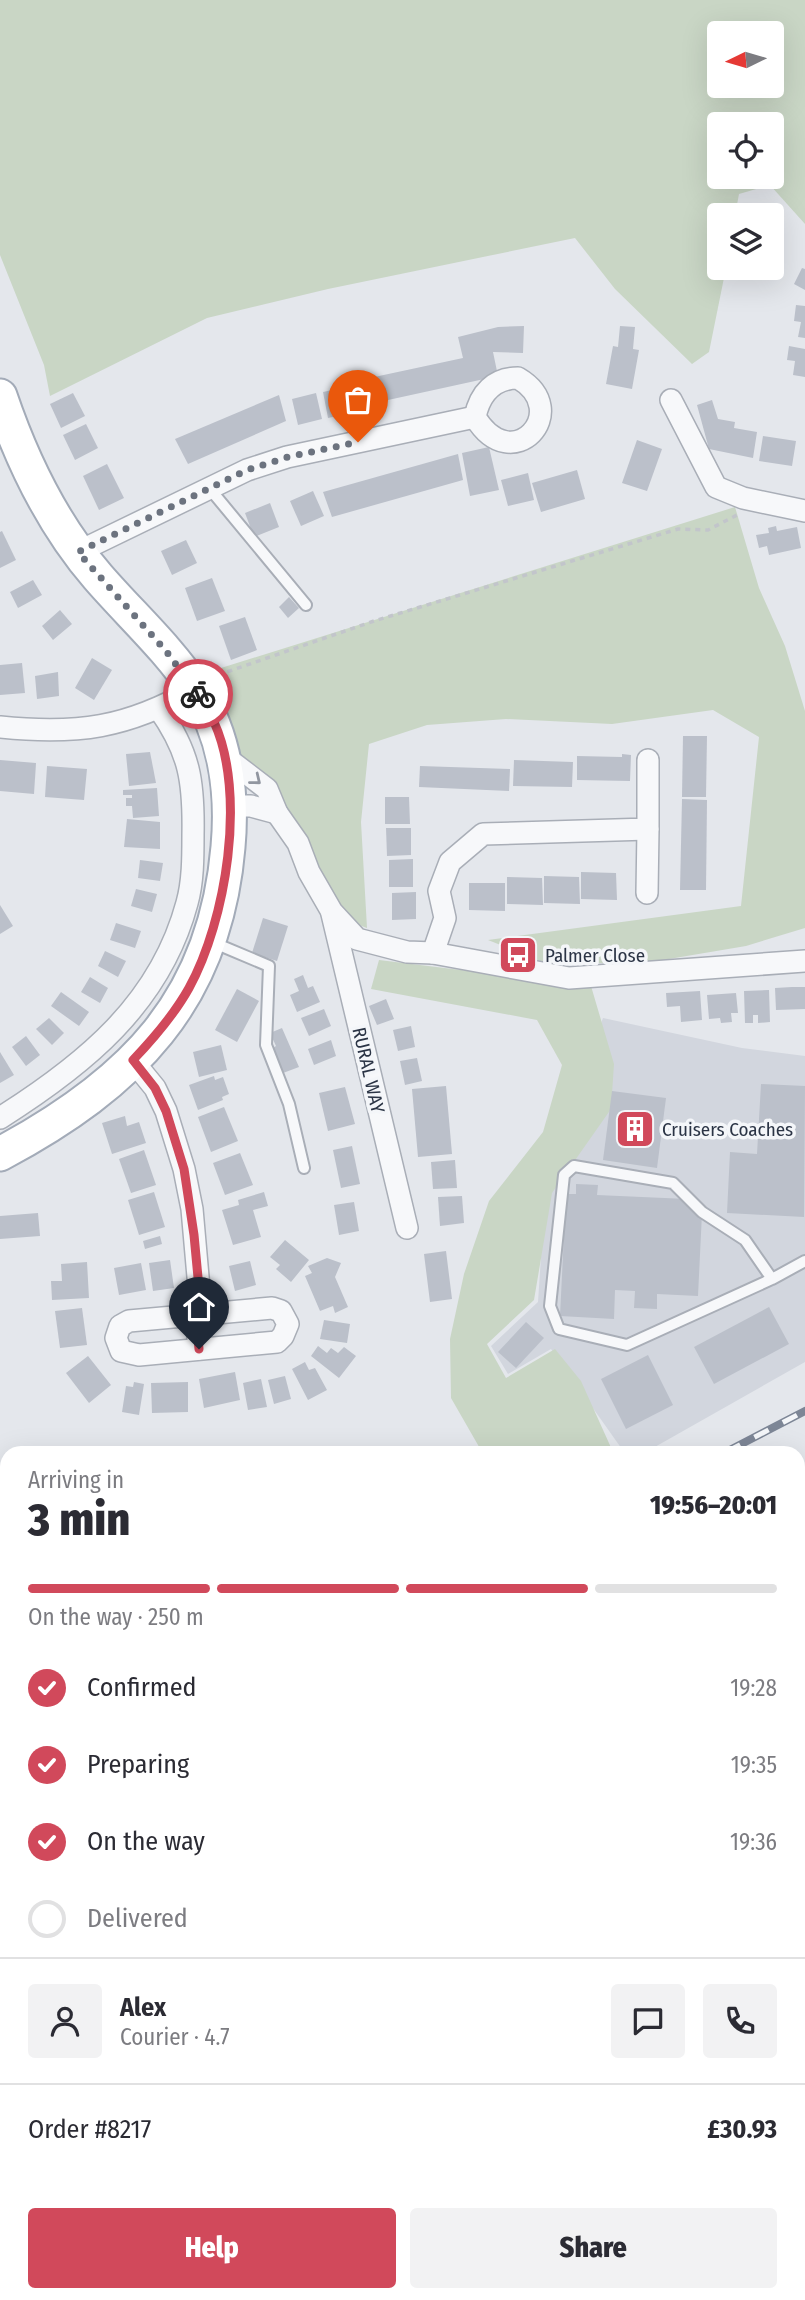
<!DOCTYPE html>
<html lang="en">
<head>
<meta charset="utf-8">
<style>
	body { margin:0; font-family:"Fira Sans Condensed",sans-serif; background:#f2f2f3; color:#2b2b33; height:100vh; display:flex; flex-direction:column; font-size:26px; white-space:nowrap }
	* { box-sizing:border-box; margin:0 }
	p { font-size:23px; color:#7c7c81 }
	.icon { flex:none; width:38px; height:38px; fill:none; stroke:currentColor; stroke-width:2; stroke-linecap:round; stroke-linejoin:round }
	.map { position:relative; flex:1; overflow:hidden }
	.side { position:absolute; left:0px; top:1446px; width:805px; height:856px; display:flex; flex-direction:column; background:#fff; border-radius:21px 21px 0 0; box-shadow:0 7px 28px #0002 }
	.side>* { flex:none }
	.needle { width:46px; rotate:265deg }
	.controls { position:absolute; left:707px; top:21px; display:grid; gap:14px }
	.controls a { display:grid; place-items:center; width:77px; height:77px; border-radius:7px; background:#fff; box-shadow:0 7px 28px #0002; font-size:35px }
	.pin { position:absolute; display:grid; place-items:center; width:60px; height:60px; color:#fff; margin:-72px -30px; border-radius:50% 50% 50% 0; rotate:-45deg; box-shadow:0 0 7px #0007 }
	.pin .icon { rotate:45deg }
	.courier { position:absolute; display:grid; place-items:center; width:70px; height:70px; margin:-35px; border:5px solid #d1495b; border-radius:50%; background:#fff; color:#222; box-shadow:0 2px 9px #0007 }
	.summary em { font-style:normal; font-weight:800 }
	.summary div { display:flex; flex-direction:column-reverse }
	.summary { display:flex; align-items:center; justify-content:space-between; height:119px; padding:0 28px }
	h1 { font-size:46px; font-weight:800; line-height:52px }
	.bar { display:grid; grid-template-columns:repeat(4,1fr); gap:10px 7px; align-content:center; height:84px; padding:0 28px }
	.bar i { height:9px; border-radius:5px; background:#e1e1e2 }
	.bar .current { background:#d1495b }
	.bar p { grid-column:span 4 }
	.line { display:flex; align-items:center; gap:18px; padding:0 28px; border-top:2px solid #e1e1e2 }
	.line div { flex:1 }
	.round { display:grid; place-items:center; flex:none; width:74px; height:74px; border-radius:7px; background:#f2f2f3 }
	ol { padding:0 28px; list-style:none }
	li { display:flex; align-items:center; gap:21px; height:77px }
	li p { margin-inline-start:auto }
	li .icon { padding:7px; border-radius:50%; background:#d1495b; color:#fff; stroke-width:4 }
	li:last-child { color:#7c7c81 }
	li i { width:38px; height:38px; border:4px solid #e1e1e2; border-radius:50% }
	.primary-button { display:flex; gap:14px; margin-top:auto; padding:14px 28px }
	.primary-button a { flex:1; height:80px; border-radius:7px; background:#d1495b; color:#fff; font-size:28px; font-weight:800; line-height:80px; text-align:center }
	.primary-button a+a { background:#f2f2f3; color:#2b2b33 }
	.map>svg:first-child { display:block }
</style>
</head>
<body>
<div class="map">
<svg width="805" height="2300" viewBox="0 0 805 2300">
	<rect width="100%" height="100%" fill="#e4e7ec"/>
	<!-- built -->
	<g fill="#d2d6de">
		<path d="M603,1018L742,1048L805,1056V1362L646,1452H624L551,1349L508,1374L491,1346L538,1302L547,1166Z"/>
		<path d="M245,2294H400L399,2300H264Z"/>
	</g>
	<!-- green -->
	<g fill="#c9d6c5" fill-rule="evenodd">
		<path d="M0,0H805V224L770,185L739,194L735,215H719V268H726L709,352L692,364L615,289L575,238L328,289L207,318L50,396L44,365L0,255ZM719,33H772V86H719ZM719,124H772V177H719Z"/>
		<path d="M735,507L759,588L785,646L805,711V928L746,946L657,961L550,965L488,940L741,906L759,737L713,710L612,724L506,719L427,725L369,744L361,822L367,928L351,922L305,853L268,779L237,751L219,715L205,673Z"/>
		<path d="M379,960L591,986L614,1064L611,1109L552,1193L534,1300L487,1344L506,1378L555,1349L581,1381L613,1452H482L451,1398L450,1339L464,1274L489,1201L543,1132L562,1065L537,1020L371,989Z"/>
	</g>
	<!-- building -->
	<g fill="#bbc0ca">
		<path d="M802,268L805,269V290L794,284Z"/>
		<path d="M796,305L805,306V338L798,337L801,322L794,321Z"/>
		<path d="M524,326L523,353L493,352L498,376L356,407L351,382L463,358L458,337L498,327Z"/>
		<path d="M620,326L635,327L633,349L639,350L632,389L606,384L613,346L618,347Z"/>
		<path d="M789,346L805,349V377L793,375L795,361L787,360Z"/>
		<path d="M346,387L351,413L328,418L323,392Z"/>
		<path d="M73,393L85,416L61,428L50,404Z"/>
		<path d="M316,393L322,419L298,425L292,399Z"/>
		<path d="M279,395L286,421L188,464L175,439Z"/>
		<path d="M712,400L718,419L735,422L734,428L757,432L753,458L709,449L697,405Z"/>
		<path d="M86,424L98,448L75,460L63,435Z"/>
		<path d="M763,436L796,441L792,466L759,461Z"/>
		<path d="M637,440L662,449L647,491L622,483Z"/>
		<path d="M489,447L499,490L470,496L462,453Z"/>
		<path d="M458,454L463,480L332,517L323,492Z"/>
		<path d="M107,464L124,498L99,510L83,476Z"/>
		<path d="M577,470L585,499L541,512L532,483Z"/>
		<path d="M528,473L534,500L508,506L501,480Z"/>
		<path d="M313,491L324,516L301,526L290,501Z"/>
		<path d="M270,503L279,527L254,537L245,513Z"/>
		<path d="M776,526L777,531L797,527L801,548L769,555L767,546L759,548L756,535L769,533L768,528Z"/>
		<path d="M2,531L16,560L0,568V532Z"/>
		<path d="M186,540L197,563L172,575L161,551Z"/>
		<path d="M212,578L225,611L197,621L185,588Z"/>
		<path d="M33,580L42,595L18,608L10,592Z"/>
		<path d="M289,597L299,608L288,618L279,607Z"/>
		<path d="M60,610L72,624L53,640L42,626Z"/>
		<path d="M245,617L257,650L231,660L219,626Z"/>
		<path d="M92,658L112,670L94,700L75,688Z"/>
		<path d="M22,663L25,693L0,695V665Z"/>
		<path d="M58,672L59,696L37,699L35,676Z"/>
		<path d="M683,736H707L706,797H682Z"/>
		<path d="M150,752L156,783L129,786L126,754Z"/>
		<path d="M622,754L631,755L630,781L577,780V756L622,757Z"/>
		<path d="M0,760L36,763L34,794L0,791Z"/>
		<path d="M514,760L573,762L572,787L513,786Z"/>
		<path d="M47,766L87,769L84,800L45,797Z"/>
		<path d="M420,766L510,769L509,791L419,787Z"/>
		<path d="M157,788L159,816L133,818L132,806H126V798H132V795H123V790Z"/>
		<path d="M385,797H409L410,824H385Z"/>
		<path d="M682,799L707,800L706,890H680Z"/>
		<path d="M127,819L160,822V849L124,847Z"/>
		<path d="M386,828H411V855L387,856Z"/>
		<path d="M413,859V887H389V860Z"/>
		<path d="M140,860L163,863L160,881L138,878Z"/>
		<path d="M581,872L616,873L617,900L581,899Z"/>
		<path d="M544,876L579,877L580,904L544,903Z"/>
		<path d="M507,877L542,878L543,905L507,904Z"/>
		<path d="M469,883H505V911L469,910Z"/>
		<path d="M136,889L157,894L152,912L131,906Z"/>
		<path d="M416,892V919L392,920V893Z"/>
		<path d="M0,905L13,926L0,934Z"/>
		<path d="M263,918L288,926L277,961L252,953Z"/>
		<path d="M116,923L141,931L135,948L110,940Z"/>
		<path d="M105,951L126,961L118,977L98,966Z"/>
		<path d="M303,975L308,988L313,986L320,1002L297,1012L290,995L299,991L294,979Z"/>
		<path d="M90,977L108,988L100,1003L81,992Z"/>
		<path d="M792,987H805V1009L776,1010L775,988Z"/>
		<path d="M237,989L259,1001L237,1042L215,1030Z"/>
		<path d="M769,990L770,1022L758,1023V1015H753V1023H745L744,991Z"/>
		<path d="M700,991L702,1020L681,1022L680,1006L667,1007L666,993Z"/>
		<path d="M61,992L89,1012L79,1026L51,1006Z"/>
		<path d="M736,993L738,1013H731L732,1022L721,1023L720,1018L709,1019L707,995Z"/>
		<path d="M386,999L394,1019L377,1025L369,1006Z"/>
		<path d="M324,1009L331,1026L309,1036L301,1018Z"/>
		<path d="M49,1018L64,1033L52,1045L36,1029Z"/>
		<path d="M411,1026L415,1047L398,1051L393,1030Z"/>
		<path d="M282,1028L299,1067L283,1073L273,1048L276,1046L270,1033Z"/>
		<path d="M26,1036L40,1055L26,1066L12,1047Z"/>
		<path d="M331,1040L336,1056L314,1065L308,1049Z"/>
		<path d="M221,1045L227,1070L199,1077L193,1052Z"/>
		<path d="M0,1052L14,1075L0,1083Z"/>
		<path d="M417,1058L422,1081L405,1085L400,1061Z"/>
		<path d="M214,1076L215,1080L223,1077L229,1094L222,1097L223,1100L198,1110L189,1085Z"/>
		<path d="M761,1084L805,1086L804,1217L727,1213L730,1152L757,1154Z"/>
		<path d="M446,1086L452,1154L418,1157L412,1089Z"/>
		<path d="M345,1087L355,1124L328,1131L319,1093Z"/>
		<path d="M612,1091L666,1098L657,1168L603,1160Z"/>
		<path d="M224,1107L238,1141L211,1152L198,1117Z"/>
		<path d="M125,1116L127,1126L139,1122L146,1143L112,1154L102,1123Z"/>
		<path d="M352,1146L360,1184L341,1188L333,1150Z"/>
		<path d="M144,1150L156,1185L131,1193L119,1159Z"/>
		<path d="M240,1153L253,1185L225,1195L213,1163Z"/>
		<path d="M455,1160L457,1188L433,1189L431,1162Z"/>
		<path d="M576,1184L598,1185L597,1195L687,1199L702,1213L698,1296L657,1294V1309L634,1308L635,1291L615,1290L614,1319L560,1316L566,1194H576Z"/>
		<path d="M154,1192L165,1227L139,1235L128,1200Z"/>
		<path d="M264,1192L268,1206L253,1210L261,1237L233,1245L222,1210L239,1205L238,1200Z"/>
		<path d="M462,1196L464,1223L440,1226L438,1197Z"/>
		<path d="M354,1202L359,1231L339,1235L334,1205Z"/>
		<path d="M38,1213L40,1236L0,1239V1216Z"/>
		<path d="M160,1236L162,1244L145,1249L143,1241Z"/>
		<path d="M285,1240L309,1260L291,1282L276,1269L280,1265L270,1257Z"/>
		<path d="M446,1251L452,1299L430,1302L424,1254Z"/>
		<path d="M327,1258L341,1263L335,1277L348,1307L335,1313L333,1306L320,1311L305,1276L312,1273L308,1266Z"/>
		<path d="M170,1260L174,1288L153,1291L149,1263Z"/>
		<path d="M250,1261L256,1285L235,1291L229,1266Z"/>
		<path d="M87,1262L89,1298L52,1300L51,1281H62L61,1264Z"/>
		<path d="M141,1263L146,1290L119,1295L114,1268Z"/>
		<path d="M769,1307L789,1344L714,1384L694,1347Z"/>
		<path d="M82,1308L87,1345L60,1348L55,1311Z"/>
		<path d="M324,1320L350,1324L347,1343L320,1339Z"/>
		<path d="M526,1322L544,1338L516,1368L498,1352Z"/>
		<path d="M318,1346L327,1353L331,1348L338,1353L344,1347L356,1356L339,1378L311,1356Z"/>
		<path d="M648,1355L673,1405L626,1429L601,1379Z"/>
		<path d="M88,1356L111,1385L89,1403L66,1373Z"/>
		<path d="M305,1362L309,1370L315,1368L327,1390L308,1400L292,1369Z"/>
		<path d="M235,1372L240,1400L204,1408L199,1379Z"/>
		<path d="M285,1376L291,1399L274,1404L268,1380Z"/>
		<path d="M261,1379L267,1407L248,1410L243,1383Z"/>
		<path d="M134,1382L144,1384L139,1415L122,1412L126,1386L133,1387Z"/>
		<path d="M188,1382V1412L152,1413L151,1383Z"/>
		<path d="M805,1539V1569L798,1573V1544Z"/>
		<path d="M798,1690L805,1701V1735L799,1739Z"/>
		<path d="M7,1945V2005L0,2004V1968Z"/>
		<path d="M520,2294H597L596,2300H531L519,2297Z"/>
	</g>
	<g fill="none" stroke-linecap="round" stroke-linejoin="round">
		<!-- lane casing -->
		<g stroke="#a9aeb7" stroke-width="14">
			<g id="lane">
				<path d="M210,489L306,605"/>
				<path d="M212,942L269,966L266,1045L289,1104L304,1168"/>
				<path d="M772,1279L745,1240L702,1212L673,1183L574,1166L564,1175L550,1306L559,1329L627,1345L772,1279L805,1261"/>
				<path d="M335,2294L349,2300"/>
				<path d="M146,2300L150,2294"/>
				<path d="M297,2300L300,2294"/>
				<path d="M308,2300L314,2294"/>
				<path d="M375,2300L378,2294"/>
			</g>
		</g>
		<!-- street casing -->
		<g stroke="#a9aeb7" stroke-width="24">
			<g id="street">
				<path d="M518,378C574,411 512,479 475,417C480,393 494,378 518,378Z"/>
				<path d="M671,400L716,487L743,498L805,511"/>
				<path d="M78,552L247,470L287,457L475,417"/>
				<path d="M0,727C77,735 127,728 195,689"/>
				<path d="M224,756L267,789L277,813L298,843L309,872L332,912L357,939L407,952L433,953L569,978L805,961"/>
				<path d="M229,806H251L277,813"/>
				<path d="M647,893L648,829"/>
				<path d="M332,914L407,1228"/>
				<path d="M433,953L445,918L439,891L450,862L483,834L648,829V760"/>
				<path d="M133,1061L155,1088L166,1111L184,1169L192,1209L199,1288L196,1315L199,1349"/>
				<path d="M0,1118C84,1065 160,1004 187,903C193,882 193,857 193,835C194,782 190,753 159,709"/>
				<path d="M272,1308L281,1311L288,1324L283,1336L277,1342L139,1355L121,1351L116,1338L120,1326L129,1321Z"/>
				<path d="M798,1597L805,1594"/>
				<path d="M798,1636L805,1648"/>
				<path d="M798,1794L805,1789"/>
				<path d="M798,1848L805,1857"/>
				<path d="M798,1894L805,1898"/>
				<path d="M0,2031L7,2034"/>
				<path d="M798,2135L805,2136"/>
				<path d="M798,2227L805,2229"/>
				<path d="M623,2300L625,2294"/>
			</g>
		</g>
		<!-- primary casing -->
		<g stroke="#a3abb8" stroke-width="37">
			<g id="primary">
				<path d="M0,396C22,461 53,525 98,577C130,614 168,648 195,689C225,735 233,792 228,847C215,1001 131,1084 0,1154"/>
				<path d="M0,2239L7,2242"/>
				<path d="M187,2294L205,2300"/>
			</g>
		</g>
		<!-- path -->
		<g stroke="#c2c5cb" stroke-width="3.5" stroke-dasharray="5 5" stroke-linecap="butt">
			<path d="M218,675L374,621L678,529L708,530L737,515"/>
			<path d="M238,2294L256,2300"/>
		</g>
		<!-- lane -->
		<use href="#lane" stroke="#f7f8fa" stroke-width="10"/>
		<!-- street -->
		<use href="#street" stroke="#f7f8fa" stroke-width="21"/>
		<!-- primary -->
		<use href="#primary" stroke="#fff" stroke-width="33"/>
		<!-- rail casing -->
		<g stroke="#7d8696" stroke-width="8">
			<g id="rail">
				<path d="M726,1452L805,1411"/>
				<path d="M0,1673L7,1672"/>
				<path d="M0,1847L7,1849"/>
				<path d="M798,1957L805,1961"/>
				<path d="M798,1969L805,1972"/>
				<path d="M798,2046L805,2048"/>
				<path d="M798,2061L805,2063"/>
			</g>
		</g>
		<!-- rail -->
		<use href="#rail" stroke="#f4f6f9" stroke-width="5" stroke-dasharray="16" stroke-linecap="butt"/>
	</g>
	<!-- one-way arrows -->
	<defs><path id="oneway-chevron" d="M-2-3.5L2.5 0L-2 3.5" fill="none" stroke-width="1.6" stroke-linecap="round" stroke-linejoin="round" transform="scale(1.75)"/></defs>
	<use stroke="#9196a0" href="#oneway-chevron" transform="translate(256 780) rotate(39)"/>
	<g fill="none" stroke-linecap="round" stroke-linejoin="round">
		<!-- done -->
		<path stroke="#6c737f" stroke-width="7" stroke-dasharray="0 12.6" d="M198,694L166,651L78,552L247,470L288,457L358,442"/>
		<!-- route -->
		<path stroke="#d1495b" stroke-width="9" d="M198,694C203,703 209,712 214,722C247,794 226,921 189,988C174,1015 154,1038 133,1060L155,1088L166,1111L184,1169L194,1235L199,1288L196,1315L199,1349"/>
	</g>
	<!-- icons -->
	<defs>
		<g id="bus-square" transform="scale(2.0125)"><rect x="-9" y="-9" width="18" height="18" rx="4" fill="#d1495b" stroke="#f4f6f9"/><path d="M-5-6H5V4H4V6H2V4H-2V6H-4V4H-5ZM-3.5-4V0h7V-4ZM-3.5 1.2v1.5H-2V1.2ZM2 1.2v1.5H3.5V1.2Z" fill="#fff"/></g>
		<g id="building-square" transform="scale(2.0125)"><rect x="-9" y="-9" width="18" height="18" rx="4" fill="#d1495b" stroke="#f4f6f9"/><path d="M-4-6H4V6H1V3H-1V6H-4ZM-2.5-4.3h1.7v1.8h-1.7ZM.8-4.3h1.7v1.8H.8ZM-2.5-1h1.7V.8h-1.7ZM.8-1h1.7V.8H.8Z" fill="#fff"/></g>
	</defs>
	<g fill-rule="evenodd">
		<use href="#bus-square" x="518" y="955"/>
		<use href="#building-square" x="635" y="1129"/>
	</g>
	<g text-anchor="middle" stroke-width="7" stroke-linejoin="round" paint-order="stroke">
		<!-- poi labels -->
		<g font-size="19" fill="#2b3445" stroke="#f4f6f9" text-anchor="start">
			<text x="545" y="962">Palmer Close</text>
			<text x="662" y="1136">Cruisers Coaches</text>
		</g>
		<!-- street labels -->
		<g font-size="19" fill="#2b3445" stroke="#f4f6f9">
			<text transform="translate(369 1070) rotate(77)" y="7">RURAL WAY</text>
		</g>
	</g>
</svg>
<div class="controls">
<a><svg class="needle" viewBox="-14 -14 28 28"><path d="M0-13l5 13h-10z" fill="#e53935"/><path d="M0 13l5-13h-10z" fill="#7c7c81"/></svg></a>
<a><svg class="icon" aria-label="locate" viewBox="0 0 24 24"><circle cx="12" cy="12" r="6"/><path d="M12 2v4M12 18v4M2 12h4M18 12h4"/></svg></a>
<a><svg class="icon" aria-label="layers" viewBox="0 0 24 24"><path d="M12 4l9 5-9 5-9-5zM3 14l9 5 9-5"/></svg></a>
</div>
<div class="pin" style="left:358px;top:442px;background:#ea580c"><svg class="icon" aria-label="bag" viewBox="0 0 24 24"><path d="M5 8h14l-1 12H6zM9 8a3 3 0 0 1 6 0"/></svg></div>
<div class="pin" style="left:199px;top:1349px;background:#1f2937"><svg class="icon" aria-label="home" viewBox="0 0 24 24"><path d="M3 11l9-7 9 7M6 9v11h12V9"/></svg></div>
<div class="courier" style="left:198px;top:694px"><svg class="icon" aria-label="bike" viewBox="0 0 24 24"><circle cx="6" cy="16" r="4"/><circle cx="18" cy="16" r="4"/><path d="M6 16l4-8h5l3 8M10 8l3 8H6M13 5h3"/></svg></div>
<section class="side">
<div class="summary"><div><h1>3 min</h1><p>Arriving in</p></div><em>19:56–20:01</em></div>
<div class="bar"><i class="current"></i><i class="current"></i><i class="current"></i><i></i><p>On the way · 250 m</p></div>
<ol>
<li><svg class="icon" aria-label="check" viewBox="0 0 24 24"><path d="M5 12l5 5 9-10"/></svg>Confirmed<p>19:28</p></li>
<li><svg class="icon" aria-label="check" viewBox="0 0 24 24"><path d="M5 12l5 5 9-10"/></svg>Preparing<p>19:35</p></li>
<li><svg class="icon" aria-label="check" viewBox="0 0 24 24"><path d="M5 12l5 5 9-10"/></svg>On the way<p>19:36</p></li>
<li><i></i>Delivered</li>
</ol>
<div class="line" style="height:126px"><a class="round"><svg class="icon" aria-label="person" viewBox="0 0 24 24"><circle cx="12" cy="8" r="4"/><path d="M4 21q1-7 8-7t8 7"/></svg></a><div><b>Alex</b><p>Courier · 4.7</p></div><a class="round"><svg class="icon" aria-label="chat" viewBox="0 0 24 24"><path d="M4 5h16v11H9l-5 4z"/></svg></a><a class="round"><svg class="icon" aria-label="phone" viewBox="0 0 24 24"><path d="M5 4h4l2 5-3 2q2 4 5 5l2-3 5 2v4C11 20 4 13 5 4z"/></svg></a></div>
<div class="line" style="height:91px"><div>Order #8217</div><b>£30.93</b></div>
<div class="primary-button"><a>Help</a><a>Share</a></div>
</section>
</div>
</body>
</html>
